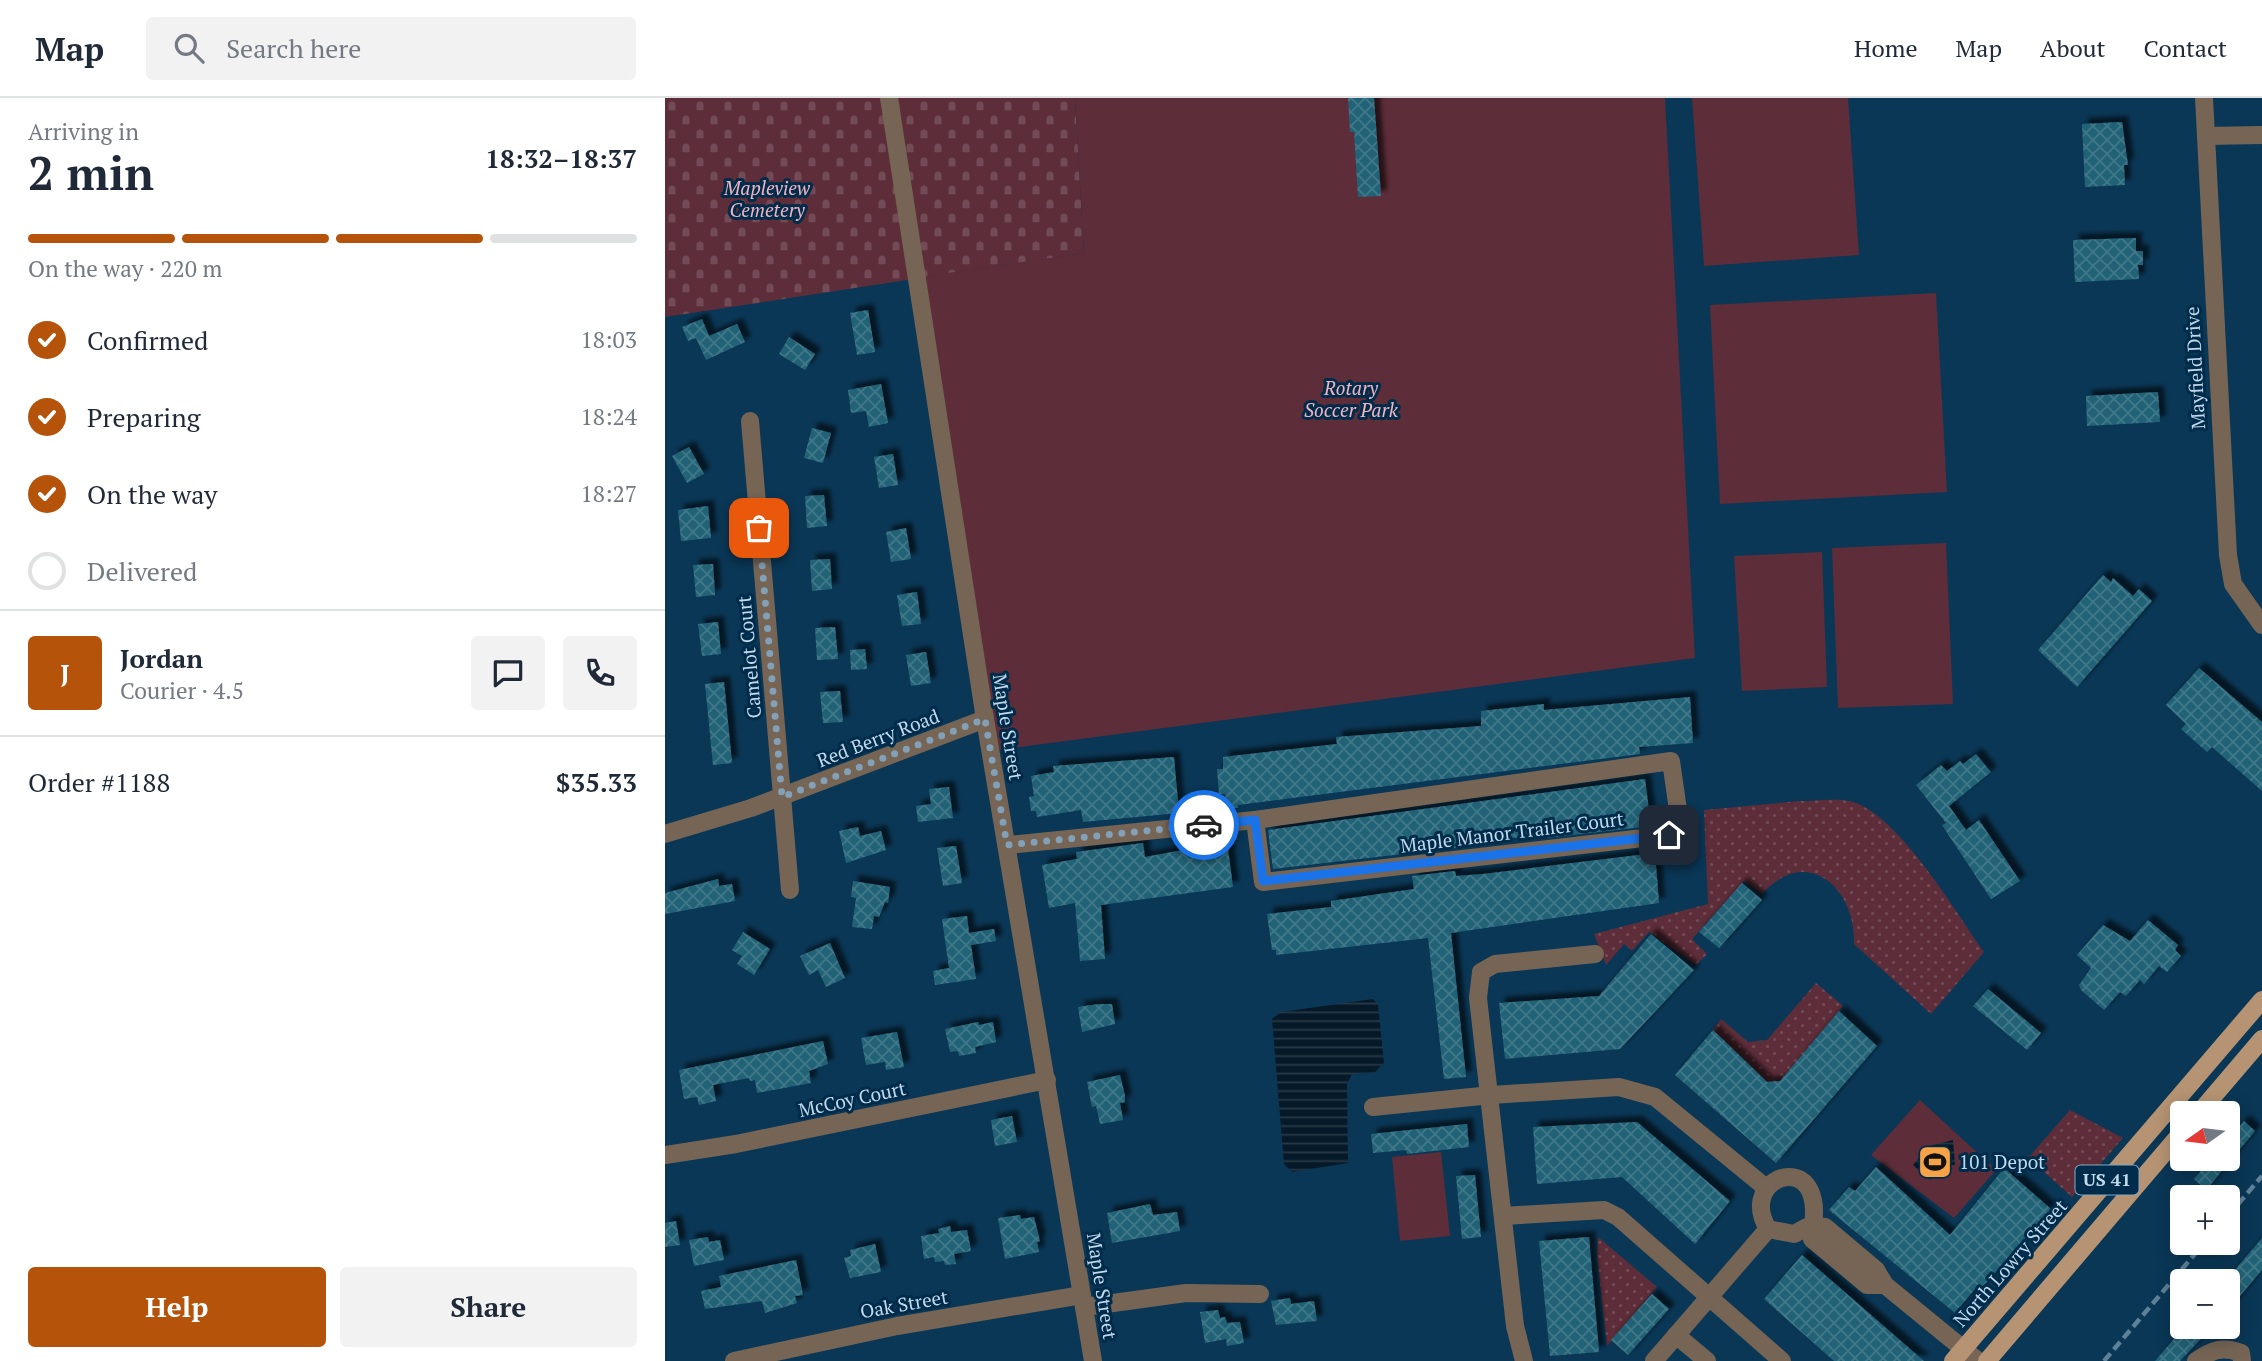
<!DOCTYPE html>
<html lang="en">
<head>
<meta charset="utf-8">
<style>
	body { margin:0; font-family:"PT Serif",serif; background:#f2f2f3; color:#1f2937; height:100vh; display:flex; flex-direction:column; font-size:26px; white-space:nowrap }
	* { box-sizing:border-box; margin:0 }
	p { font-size:23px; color:#747a83 }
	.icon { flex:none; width:38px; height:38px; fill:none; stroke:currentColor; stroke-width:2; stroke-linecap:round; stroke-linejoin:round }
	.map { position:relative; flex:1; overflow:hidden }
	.panel { display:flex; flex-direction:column; background:#fff; width:665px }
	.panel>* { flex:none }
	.needle { width:46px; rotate:256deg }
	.controls { position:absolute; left:1505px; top:1003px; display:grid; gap:14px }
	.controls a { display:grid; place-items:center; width:70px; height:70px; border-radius:7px; background:#fff; box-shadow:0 4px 18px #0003; font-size:35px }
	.pin { position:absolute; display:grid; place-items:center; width:60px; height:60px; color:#fff; margin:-30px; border-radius:14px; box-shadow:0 4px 10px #0006 }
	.courier { position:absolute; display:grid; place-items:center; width:70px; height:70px; margin:-35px; border:5px solid #1a73e8; border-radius:50%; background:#fff; color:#222; box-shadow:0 2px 9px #0007 }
	.headline em { font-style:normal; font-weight:700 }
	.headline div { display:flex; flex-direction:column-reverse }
	.headline { display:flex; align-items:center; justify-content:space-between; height:119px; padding:0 28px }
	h1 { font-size:46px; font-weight:700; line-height:52px }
	.bar { display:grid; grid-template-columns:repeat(4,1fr); gap:10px 7px; align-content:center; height:84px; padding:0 28px }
	.bar i { height:9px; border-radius:5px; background:#e0e1e3 }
	.bar .current { background:#b45309 }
	.bar p { grid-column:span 4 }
	.line { display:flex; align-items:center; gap:18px; padding:0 28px; border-top:2px solid #e0e1e3 }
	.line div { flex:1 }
	.round { display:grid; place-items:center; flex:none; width:74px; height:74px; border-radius:7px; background:#f2f2f3 }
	ol { padding:0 28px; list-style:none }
	li { display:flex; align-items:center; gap:21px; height:77px }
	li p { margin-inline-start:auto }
	li .icon { padding:7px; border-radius:50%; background:#b45309; color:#fff; stroke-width:4 }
	li:last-child { color:#747a83 }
	li i { width:38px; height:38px; border:4px solid #e0e1e3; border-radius:50% }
	.action { display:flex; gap:14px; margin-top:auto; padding:14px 28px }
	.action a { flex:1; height:80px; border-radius:7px; background:#b45309; color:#fff; font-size:28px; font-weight:700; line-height:80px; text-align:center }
	.action a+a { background:#f2f2f3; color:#1f2937 }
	header { display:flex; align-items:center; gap:42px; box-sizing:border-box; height:98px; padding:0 35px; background:#fff; border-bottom:2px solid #e0e1e3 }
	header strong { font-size:33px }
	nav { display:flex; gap:38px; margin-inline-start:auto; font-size:24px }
	.search { width:490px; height:63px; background:#f2f2f3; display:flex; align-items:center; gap:18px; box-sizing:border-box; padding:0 24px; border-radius:7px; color:#747a83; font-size:26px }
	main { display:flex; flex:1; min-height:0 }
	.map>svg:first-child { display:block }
</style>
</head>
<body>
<header>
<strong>Map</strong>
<div class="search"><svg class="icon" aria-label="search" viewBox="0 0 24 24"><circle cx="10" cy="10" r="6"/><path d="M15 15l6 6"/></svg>Search here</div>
<nav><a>Home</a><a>Map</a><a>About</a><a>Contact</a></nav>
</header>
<main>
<section class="panel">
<div class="headline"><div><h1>2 min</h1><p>Arriving in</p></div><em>18:32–18:37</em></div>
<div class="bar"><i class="current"></i><i class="current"></i><i class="current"></i><i></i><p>On the way · 220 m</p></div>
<ol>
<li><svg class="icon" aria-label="check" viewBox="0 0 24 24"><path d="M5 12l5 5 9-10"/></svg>Confirmed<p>18:03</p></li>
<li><svg class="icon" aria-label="check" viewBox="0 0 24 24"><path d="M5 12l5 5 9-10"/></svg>Preparing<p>18:24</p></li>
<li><svg class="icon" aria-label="check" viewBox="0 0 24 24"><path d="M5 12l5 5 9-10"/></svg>On the way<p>18:27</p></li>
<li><i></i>Delivered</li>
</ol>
<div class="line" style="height:126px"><b class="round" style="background:#b45309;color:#fff">J</b><div><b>Jordan</b><p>Courier · 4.5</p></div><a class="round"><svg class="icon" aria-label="chat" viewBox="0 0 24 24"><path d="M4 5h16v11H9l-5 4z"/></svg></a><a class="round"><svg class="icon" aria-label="phone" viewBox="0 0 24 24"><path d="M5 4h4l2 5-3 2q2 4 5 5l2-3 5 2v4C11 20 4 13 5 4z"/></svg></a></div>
<div class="line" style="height:91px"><div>Order #1188</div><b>$35.33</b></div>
<div class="action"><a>Help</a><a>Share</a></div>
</section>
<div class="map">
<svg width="1597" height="1263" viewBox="0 0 1597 1263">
	<defs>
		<pattern id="grass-dots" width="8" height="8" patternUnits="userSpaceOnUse" patternTransform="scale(1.75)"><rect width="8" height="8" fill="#5d2d39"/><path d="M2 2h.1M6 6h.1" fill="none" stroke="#734b56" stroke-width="1.8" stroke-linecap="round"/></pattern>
		<pattern id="cemetery-stones" width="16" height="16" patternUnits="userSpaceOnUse" patternTransform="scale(1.75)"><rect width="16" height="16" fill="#5d2d39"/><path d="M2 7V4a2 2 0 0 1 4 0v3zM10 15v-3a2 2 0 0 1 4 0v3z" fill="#734b56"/></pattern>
		<pattern id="water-rules" width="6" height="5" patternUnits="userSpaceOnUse" patternTransform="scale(1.75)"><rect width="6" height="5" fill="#051928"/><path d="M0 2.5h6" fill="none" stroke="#283a47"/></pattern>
		<pattern id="building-cross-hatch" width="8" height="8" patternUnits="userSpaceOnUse" patternTransform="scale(1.75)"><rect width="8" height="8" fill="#226277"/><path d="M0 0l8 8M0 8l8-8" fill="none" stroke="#40788a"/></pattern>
		<filter id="shadow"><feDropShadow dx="6" dy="-6" stdDeviation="2" flood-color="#0009"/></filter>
	</defs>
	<rect width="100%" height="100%" fill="#0a3756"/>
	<!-- grass -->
	<g fill="url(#grass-dots)">
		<path d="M1135,703C1151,703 1169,700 1184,703C1231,712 1291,815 1319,854L1266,916L1189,846C1191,789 1141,746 1097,796L1079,783L1027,841L1042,856L1031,867L984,834L967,853L959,846L941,867L929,836L1043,806L1039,712Z"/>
		<path d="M1151,885L1178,908L1115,983L1102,984L1048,932L1056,921L1083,944L1102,942Z"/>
		<path d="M1405,1012L1458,1040L1407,1099L1363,1060Z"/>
		<path d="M933,1139L992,1189L942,1248L932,1157Z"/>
	</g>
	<!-- cemetery -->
	<path fill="url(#cemetery-stones)" d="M0,0H410L419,155L0,219Z"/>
	<!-- park -->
	<g fill="#5d2d39">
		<path d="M410,0H1000L1030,560L333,652L256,179L419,155Z"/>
		<path d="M1027,0H1183L1194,157L1039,168Z"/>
		<path d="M1271,195L1282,394L1055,406L1045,207Z"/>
		<path d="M1281,445L1288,606L1173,610L1167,450Z"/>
		<path d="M1157,454L1162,589L1077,593L1069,458Z"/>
		<path d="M1255,1002L1331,1072L1289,1120L1206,1057Z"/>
		<path d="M776,1054L785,1138L735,1143L727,1059Z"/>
	</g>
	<!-- water -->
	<g fill="url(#water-rules)">
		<path d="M708,901L713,907L719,965L710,974L687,976L682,986L683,1065L627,1074L619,1066L607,921L616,914Z"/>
		<path d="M1288,1042L1290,1067H1280L1265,1082L1248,1067L1264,1048Z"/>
	</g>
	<!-- building -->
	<g fill="url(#building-cross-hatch)" filter="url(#shadow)">
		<path d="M683,0H709L716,98L693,99L689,34H685Z"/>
		<path d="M1457,24L1463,67H1459L1460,87L1420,89L1417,26Z"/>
		<path d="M1471,140V153H1478V167H1473L1474,181L1410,184L1408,142Z"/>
		<path d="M203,212L210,254L192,257L185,215Z"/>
		<path d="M37,221L44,238L72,226L80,244L41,262L31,240L23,243L17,229Z"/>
		<path d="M124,239L150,256L140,272L114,256Z"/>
		<path d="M216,286L223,325L204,329L201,313L186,315L183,292Z"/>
		<path d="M1493,294L1495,324L1422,328L1421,298Z"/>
		<path d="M147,330L166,335L158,365L139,360Z"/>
		<path d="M24,349L39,376L22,385L7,358Z"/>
		<path d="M228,356L233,387L214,390L209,359Z"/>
		<path d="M159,397L162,428L142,430L140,398Z"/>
		<path d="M43,408L46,440L16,443L13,412Z"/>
		<path d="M241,430L246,461L226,464L221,434Z"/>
		<path d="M165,461L167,491L147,493L145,462Z"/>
		<path d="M48,466L50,497L31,499L28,467Z"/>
		<path d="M1438,477L1446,484L1448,480L1468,498L1474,491L1487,503L1412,589L1373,552Z"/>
		<path d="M252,494L256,526L237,528L232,497Z"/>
		<path d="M53,524L56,556L37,558L33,526Z"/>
		<path d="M170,529L173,561L152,562L150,530Z"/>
		<path d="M200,551L202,571L186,572L185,552Z"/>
		<path d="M261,554L266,585L246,588L241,557Z"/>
		<path d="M1534,570L1597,624V693L1547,649L1542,654L1516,631L1521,626L1501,607Z"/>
		<path d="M59,584L67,665L48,667L40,586Z"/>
		<path d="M175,593L178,624L158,625L155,594Z"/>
		<path d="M1025,599L1028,645L974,649L975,656L573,707V710H561L560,696H554L552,671H558V659L672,646L671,639L816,628V613L879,606V612Z"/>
		<path d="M1311,656L1326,674L1284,708L1301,732L1314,722L1355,783L1326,801L1277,727L1281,725L1251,687L1276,667L1282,673L1295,663L1298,666Z"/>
		<path d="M509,659L514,715L418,724L416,712L372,719L371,713H366L364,699L369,698L366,678L389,674L388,668Z"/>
		<path d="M980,681L986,728L881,740L880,736L825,743L824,746L608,771L603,732Z"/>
		<path d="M284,689L288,720L253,724L251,708L266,706L264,691Z"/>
		<path d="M193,729L195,738L216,733L221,752L181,765L174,733Z"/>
		<path d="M562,744L568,789L436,807L440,861L415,863L410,805L384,810L377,767L412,761L411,754L478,745L480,759Z"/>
		<path d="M291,748L297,785L278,788L272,750Z"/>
		<path d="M990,755L994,805L786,835L801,979L779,981L763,840L611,857V852H607L602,816L666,809V803L749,791L747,778L790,773L791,778L818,776Z"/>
		<path d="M53,781L54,788L67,786L70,803L0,816V795Z"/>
		<path d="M188,783L225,789L223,805L220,804L214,819L209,818L207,831L187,829L191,800L186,799Z"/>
		<path d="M1077,785L1097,802L1054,850L1034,834Z"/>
		<path d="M302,818L304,835L329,831L331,843L306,847L311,881L270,887L268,873L284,870L277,821Z"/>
		<path d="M1483,822L1513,847L1510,852L1516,858L1502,874L1494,868L1479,886L1475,882L1461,898L1455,894L1439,912L1416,892L1414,887L1426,870L1412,857L1438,827L1465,843Z"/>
		<path d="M78,834L105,851L89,877L72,866L77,858L67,852Z"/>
		<path d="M986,836L1029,872L955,951L840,961L834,905L934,898Z"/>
		<path d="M165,845L180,880L161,889L153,872L144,877L135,858Z"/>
		<path d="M1323,891L1376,935L1362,952L1308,908Z"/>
		<path d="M434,906H447L450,926L417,934L413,909Z"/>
		<path d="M1174,913L1212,948L1111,1065L1010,977L1048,932L1102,984L1115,983Z"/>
		<path d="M313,924L314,927L328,924L331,944L310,949L311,955L294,958L293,953L285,954L280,931Z"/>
		<path d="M232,934L239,969L221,972L220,964L201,967L196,940Z"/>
		<path d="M158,943L163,966L144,973L146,985L92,995L90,982L85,983L84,980L48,987L51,1003L34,1007L32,999L19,1001L14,972Z"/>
		<path d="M455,977L460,998V1004L455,1005L458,1022L435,1026L431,1008L427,1009L422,984Z"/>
		<path d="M347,1018L352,1044L330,1048L326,1022Z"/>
		<path d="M1579,1023L1590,1033L1541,1092L1529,1081L1547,1060H1563V1042Z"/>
		<path d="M972,1024L1065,1103L1030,1146L957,1079L872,1086L868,1029Z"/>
		<path d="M802,1026L804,1049L742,1056L741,1052L708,1055L706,1036Z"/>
		<path d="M1211,1069L1285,1137L1339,1070L1386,1111L1313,1194L1310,1191L1290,1215L1164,1112L1184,1089L1190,1093Z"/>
		<path d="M810,1077L816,1139L797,1141L791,1078Z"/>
		<path d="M485,1106L488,1117L512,1114L515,1133L447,1145L442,1115Z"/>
		<path d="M355,1117L356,1121L369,1119L375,1143L372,1144L374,1154L340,1161L333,1120Z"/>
		<path d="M11,1123L15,1147L0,1149V1125Z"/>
		<path d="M285,1128L286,1134L302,1132L306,1153L289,1156L291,1166L280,1167L279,1163L270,1164L269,1159L259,1161L256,1138L274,1135L273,1131Z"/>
		<path d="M43,1139L44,1144L55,1142L59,1162L29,1168L24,1142Z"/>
		<path d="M924,1139L934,1254L885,1258L874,1143Z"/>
		<path d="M1597,1140V1172L1563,1212V1180Z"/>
		<path d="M210,1146L216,1174L185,1180L179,1160L186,1158L185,1152Z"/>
		<path d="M1137,1157L1259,1263H1169L1099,1201Z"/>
		<path d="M131,1162L138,1197L130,1198L132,1205L100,1215L97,1203L40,1211L36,1193L56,1189L54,1178Z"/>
		<path d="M987,1196L1004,1211L963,1257L946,1242Z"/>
		<path d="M625,1200L626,1206L649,1203L652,1223L611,1227L606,1203Z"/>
		<path d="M553,1212L555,1220L560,1219L562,1225L575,1224L579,1245L562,1248L561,1241L540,1245L535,1214Z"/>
		<path d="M1520,1228H1548L1515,1263H1490Z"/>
	</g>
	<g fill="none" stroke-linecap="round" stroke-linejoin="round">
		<!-- minor -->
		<g stroke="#766555" stroke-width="18">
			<path d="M224,0L320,621L428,1263"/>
			<path d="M1539,0L1563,457L1568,486L1597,527"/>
			<path d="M1541,38L1597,37"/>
			<path d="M85,323L125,792"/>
			<path d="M1006,663L1014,719L1004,737L598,784L590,722Z"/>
			<path d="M0,736L86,710L320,621"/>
			<path d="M343,747L590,722"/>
			<path d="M708,1009L826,997L954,989L990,999L1100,1089"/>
			<path d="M0,1057L71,1046L382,982"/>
			<path d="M838,1118L939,1112L953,1119L1117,1263"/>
			<path d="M1220,1187H1202L1147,1141C1148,1126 1152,1108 1145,1093C1130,1061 1077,1088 1103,1131L1129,1136L1146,1127L1160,1129L1211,1172L1220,1187L1313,1263"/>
			<path d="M419,1209L521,1195L595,1196"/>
			<path d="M1011,1237L1042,1263"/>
			<path d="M69,1263L232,1228L417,1197"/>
			<path d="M859,1263L850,1228L813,900L816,874L830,866L930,856"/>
			<path d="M989,1263L1103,1131"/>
			<path d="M1531,1263C1547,1252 1557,1248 1576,1255L1577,1263"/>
		</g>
		<!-- major -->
		<g stroke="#b69473" stroke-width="18">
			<path d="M1534,1015L1597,941"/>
			<path d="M1288,1263L1597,902"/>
			<path d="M1322,1263L1517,1034"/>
		</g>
		<!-- rail -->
		<g stroke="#5e819a" stroke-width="4.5" stroke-dasharray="10 5" stroke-linecap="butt">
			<path d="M1563,1118L1597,1078"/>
			<path d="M1439,1263L1540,1144"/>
		</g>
	</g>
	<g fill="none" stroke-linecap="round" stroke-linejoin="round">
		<!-- done -->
		<path stroke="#82a0b8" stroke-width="7" stroke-dasharray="0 12.6" d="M94,430L117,699L320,621L342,747L539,727"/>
		<!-- route -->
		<path stroke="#1a73e8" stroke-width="9" d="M539,727L590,722L598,783L1004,737"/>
	</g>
	<!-- icons -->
	<defs>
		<g id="stadium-square" transform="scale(1.75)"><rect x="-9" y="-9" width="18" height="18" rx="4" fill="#f6a247" stroke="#002c4b"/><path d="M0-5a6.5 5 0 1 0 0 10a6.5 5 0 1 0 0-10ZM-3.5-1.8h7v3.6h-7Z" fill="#111"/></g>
	</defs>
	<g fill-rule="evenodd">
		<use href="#stadium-square" x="1270" y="1064"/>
	</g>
	<g text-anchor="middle" stroke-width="6" stroke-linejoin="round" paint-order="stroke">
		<!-- shield labels -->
		<rect fill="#002c4b" stroke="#88a5bc" stroke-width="2" x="1410.5" y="1067.5" width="63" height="29" rx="5"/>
		<g font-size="18" font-weight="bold" fill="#c2d9ec">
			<text x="1442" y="1088">US 41</text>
		</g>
		<!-- park labels -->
		<g font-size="19" font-style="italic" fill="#f4b2c0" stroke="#002c4b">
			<text x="102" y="97">Mapleview<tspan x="102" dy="22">Cemetery</tspan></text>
			<text x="686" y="297">Rotary<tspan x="686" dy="22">Soccer Park</tspan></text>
		</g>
		<!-- street labels -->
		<g font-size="19" fill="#c2d9ec" stroke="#002c4b">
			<text transform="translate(1530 270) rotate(-93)" y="7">Mayfield Drive</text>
			<text transform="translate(84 559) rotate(-95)" y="7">Camelot Court</text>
			<text transform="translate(343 629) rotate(81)" y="7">Maple Street</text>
			<text transform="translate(213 640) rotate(-21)" y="7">Red Berry Road</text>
			<text transform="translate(847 734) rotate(-7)" y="7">Maple Manor Trailer Court</text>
			<text transform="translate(187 1001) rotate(-12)" y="7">McCoy Court</text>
			<text transform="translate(1345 1165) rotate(-49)" y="7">North Lowry Street</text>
			<text transform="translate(437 1188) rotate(81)" y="7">Maple Street</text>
			<text transform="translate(239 1206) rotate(-10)" y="7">Oak Street</text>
		</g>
		<!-- poi labels -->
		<g font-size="19" fill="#c2d9ec" stroke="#002c4b" text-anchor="start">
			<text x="1294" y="1071">101 Depot</text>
		</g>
	</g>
</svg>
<div class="controls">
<a><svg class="needle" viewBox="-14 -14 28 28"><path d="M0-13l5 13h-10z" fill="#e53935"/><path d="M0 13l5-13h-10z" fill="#747a83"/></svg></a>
<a>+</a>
<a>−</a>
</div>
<div class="pin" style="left:94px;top:430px;background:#ea580c"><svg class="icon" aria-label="bag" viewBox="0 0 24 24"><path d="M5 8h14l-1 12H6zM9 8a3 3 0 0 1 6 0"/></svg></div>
<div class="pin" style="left:1004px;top:737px;background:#1f2937"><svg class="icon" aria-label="home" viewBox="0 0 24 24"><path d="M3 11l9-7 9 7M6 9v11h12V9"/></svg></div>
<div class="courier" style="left:539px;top:727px"><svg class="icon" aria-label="car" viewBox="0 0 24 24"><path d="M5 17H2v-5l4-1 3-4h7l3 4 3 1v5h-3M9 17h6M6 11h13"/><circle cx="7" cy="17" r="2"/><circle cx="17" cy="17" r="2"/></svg></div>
</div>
</main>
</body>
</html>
